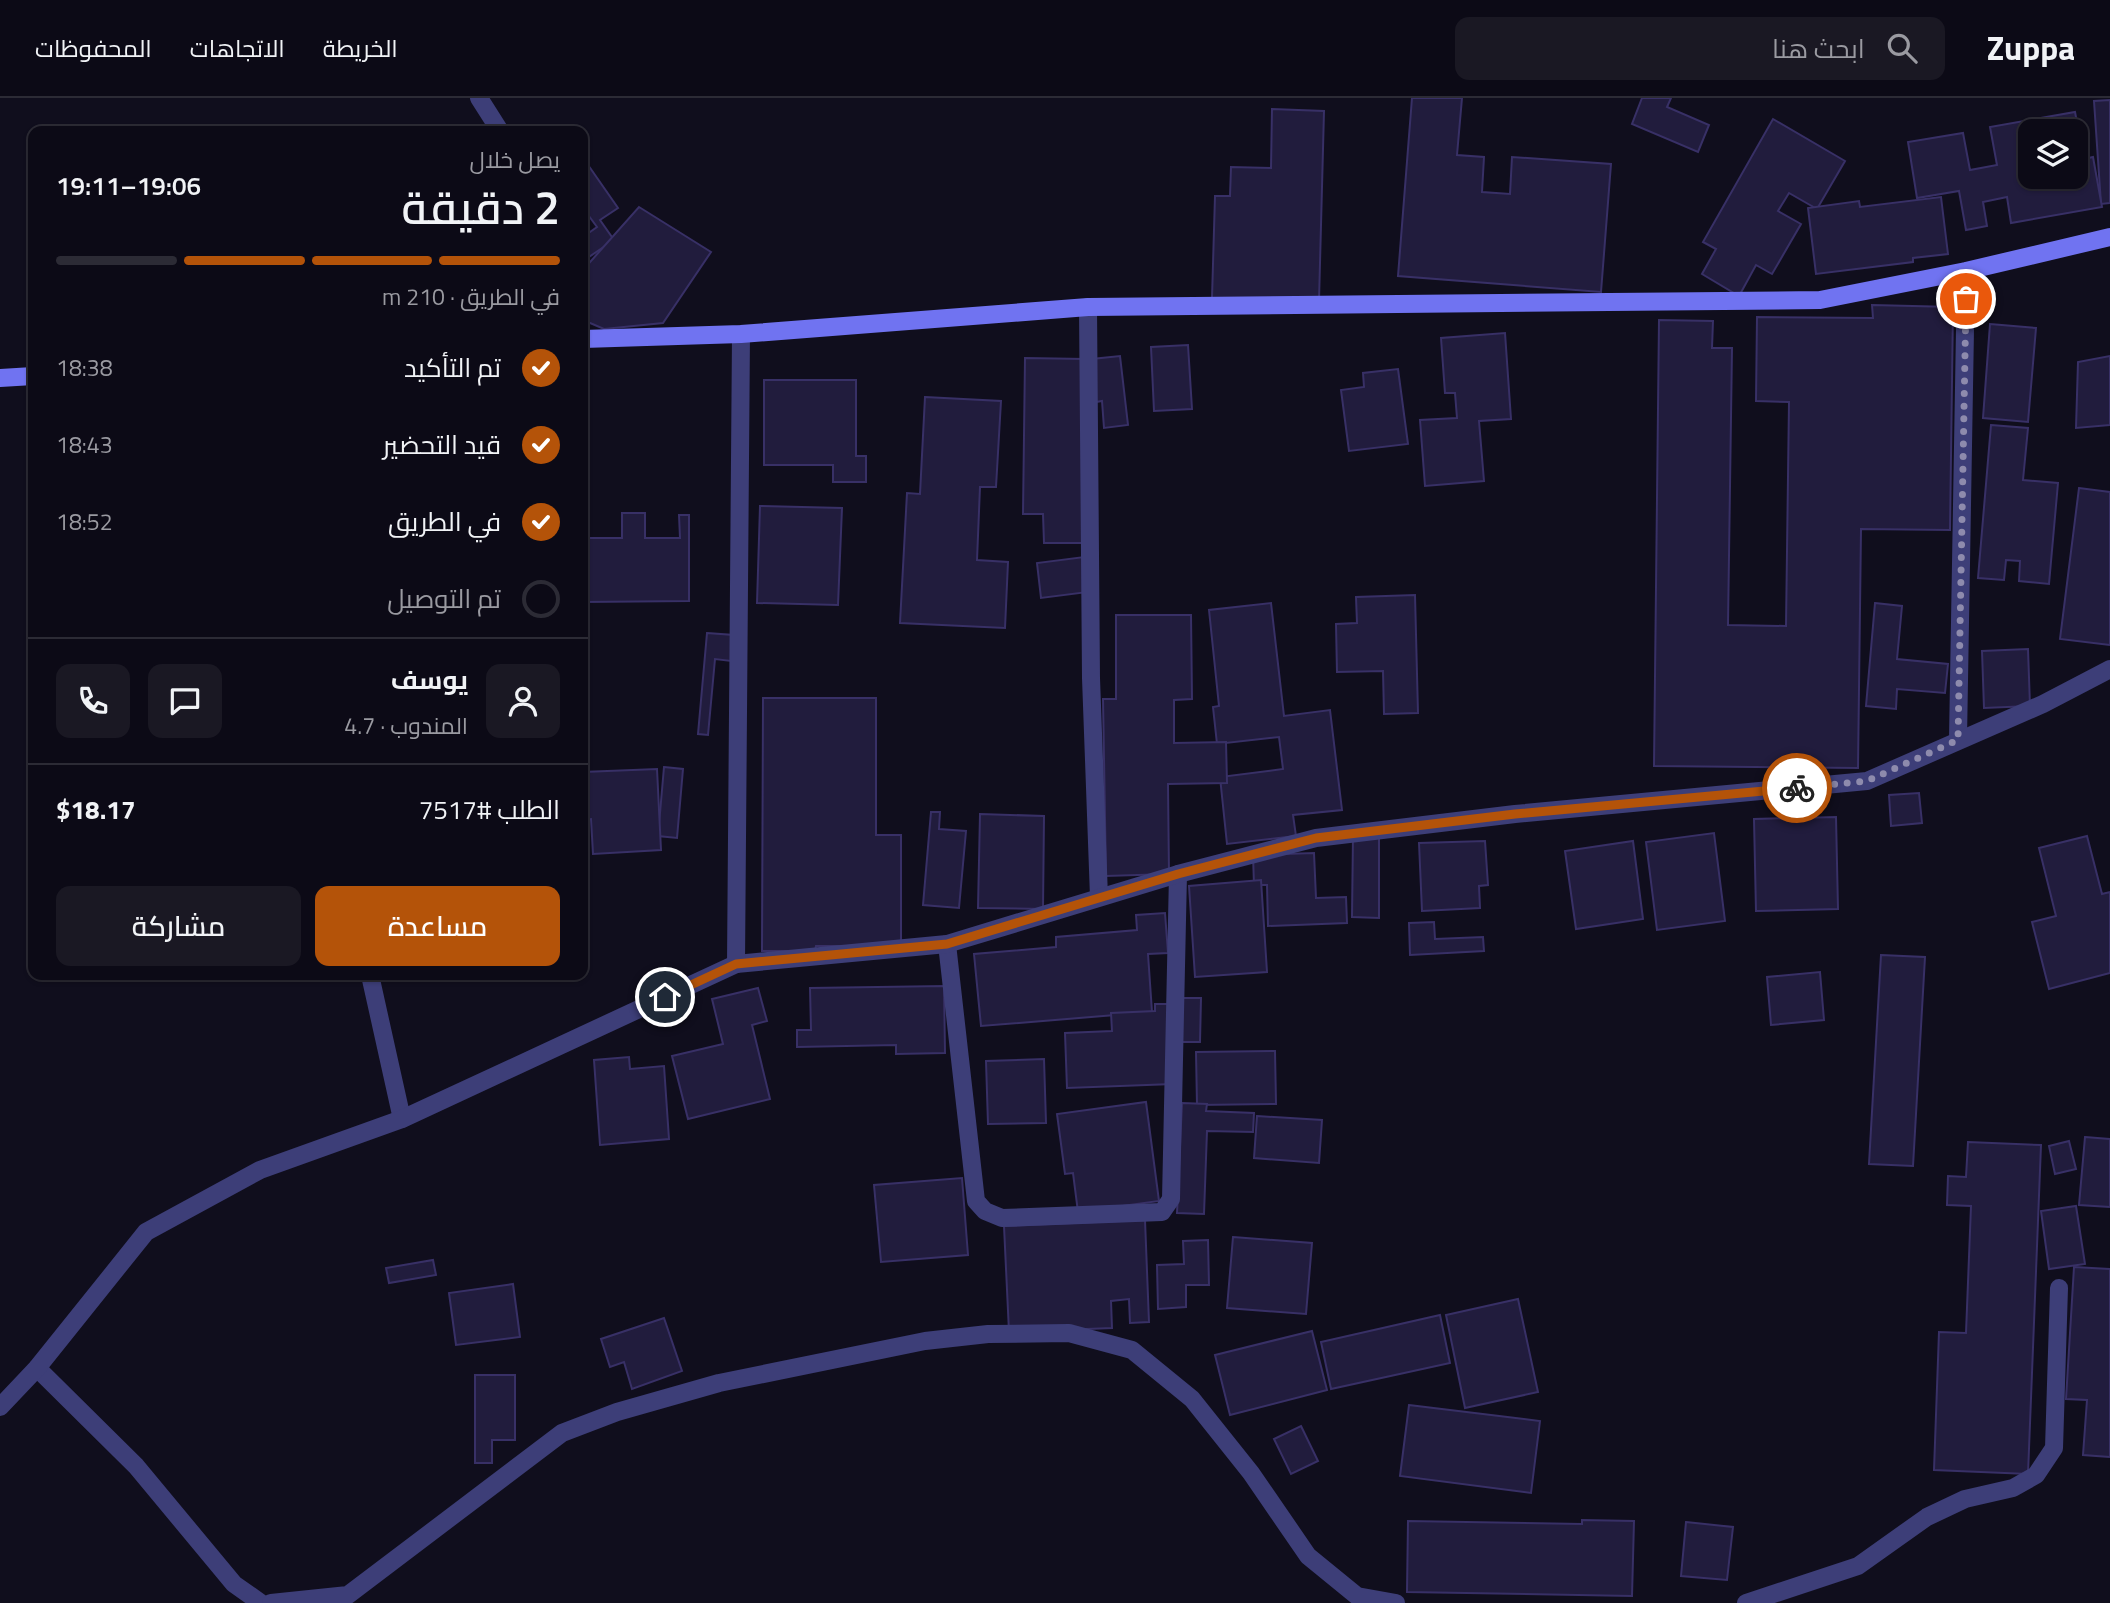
<!DOCTYPE html>
<html lang="ar">
<head>
<meta charset="utf-8">
<style>
	body { margin:0; font-family:"Titillium Web",Cairo,sans-serif; background:#1a1823; color:#f1f3f6; direction:rtl; height:100vh; display:flex; flex-direction:column; font-size:26px; white-space:nowrap }
	* { box-sizing:border-box; margin:0 }
	p { font-size:23px; color:#9a9aa1 }
	.icon { flex:none; width:38px; height:38px; fill:none; stroke:currentColor; stroke-width:2; stroke-linecap:round; stroke-linejoin:round }
	.map { position:relative; flex:1; overflow:hidden; direction:ltr }
	.side { position:absolute; left:28px; top:28px; width:560px; height:854px; display:flex; flex-direction:column; background:#0c0a16; border-radius:14px; box-shadow:0 2px 5px #0004,0 0 0 2px #2c2b35; direction:rtl }
	.side>* { flex:none }
	.controls { position:absolute; left:2018px; top:21px; display:grid; gap:14px }
	.controls a { display:grid; place-items:center; width:70px; height:70px; border-radius:14px; background:#0c0a16; box-shadow:0 2px 5px #0004,0 0 0 2px #2c2b35; font-size:35px }
	.pin { position:absolute; display:grid; place-items:center; width:60px; height:60px; color:#fff; margin:-30px; border:4px solid #fff; border-radius:50%; box-shadow:0 2px 7px #0007 }
	.courier { position:absolute; display:grid; place-items:center; width:70px; height:70px; margin:-35px; border:5px solid #b45309; border-radius:50%; background:#fff; color:#222; box-shadow:0 2px 9px #0007 }
	.head em { font-style:normal; font-weight:600 }
	.head div { display:flex; flex-direction:column-reverse }
	.head { display:flex; align-items:center; justify-content:space-between; height:119px; padding:0 28px }
	h1 { font-size:46px; font-weight:600; line-height:52px }
	.bar { display:grid; grid-template-columns:repeat(4,1fr); gap:10px 7px; align-content:center; height:84px; padding:0 28px }
	.bar i { height:9px; border-radius:5px; background:#2c2b35 }
	.bar .active { background:#b45309 }
	.bar p { grid-column:span 4 }
	.line { display:flex; align-items:center; gap:18px; padding:0 28px; border-top:2px solid #2c2b35 }
	.line div { flex:1 }
	.round { display:grid; place-items:center; flex:none; width:74px; height:74px; border-radius:14px; background:#1a1823 }
	ol { padding:0 28px; list-style:none }
	li { display:flex; align-items:center; gap:21px; height:77px }
	li p { margin-inline-start:auto }
	li .icon { padding:7px; border-radius:50%; background:#b45309; color:#fff; stroke-width:4 }
	li:last-child { color:#9a9aa1 }
	li i { width:38px; height:38px; border:4px solid #2c2b35; border-radius:50% }
	.action { display:flex; gap:14px; margin-top:auto; padding:14px 28px }
	.action a { flex:1; height:80px; border-radius:14px; background:#b45309; color:#fff; font-size:28px; font-weight:600; line-height:80px; text-align:center }
	.action a+a { background:#1a1823; color:#f1f3f6 }
	header { display:flex; align-items:center; gap:42px; box-sizing:border-box; height:98px; padding:0 35px; background:#0c0a16; border-bottom:2px solid #2c2b35 }
	header strong { font-size:33px }
	nav { display:flex; gap:38px; margin-inline-start:auto; font-size:24px }
	.search { width:490px; height:63px; background:#1a1823; display:flex; align-items:center; gap:18px; box-sizing:border-box; padding:0 24px; border-radius:14px; color:#9a9aa1; font-size:26px }
	.map>svg:first-child { display:block }
</style>
</head>
<body>
<header>
<strong>Zuppa</strong>
<div class="search"><svg class="icon" aria-label="search" viewBox="0 0 24 24"><circle cx="10" cy="10" r="6"/><path d="M15 15l6 6"/></svg>ابحث هنا</div>
<nav><a>الخريطة</a><a>الاتجاهات</a><a>المحفوظات</a></nav>
</header>
<div class="map">
<svg width="2110" height="1505" viewBox="0 0 2110 1505">
	<rect width="100%" height="100%" fill="#100e1d"/>
	<!-- building -->
	<g fill="#211c3d" stroke="#383066" stroke-width="2" fill-rule="evenodd">
		<path d="M1412,0H1462L1457,57L1484,59L1482,94L1510,96L1512,59L1611,66L1601,194L1398,178Z"/>
		<path d="M1642,0H1671L1667,9L1709,27L1698,54L1632,26Z"/>
		<path d="M2110,2V105L2101,106L2094,3Z"/>
		<path d="M1272,11L1324,13L1319,203L1212,200L1215,98H1230L1231,69L1271,70Z"/>
		<path d="M2075,14L2084,61L2093,59L2102,109L2011,125L2007,99L1983,104L1987,128L1966,132L1959,93L1917,100L1908,44L1963,35L1970,72L1997,67L1990,29ZM2030,33H2076V79H2030Z"/>
		<path d="M1773,21L1845,63L1817,111L1789,95L1778,113L1801,126L1772,176L1756,167L1739,198L1702,176L1716,151L1703,144Z"/>
		<path d="M586,64L618,110L600,122L614,142L583,163V139L597,129L583,110V66Z"/>
		<path d="M1941,99L1948,156L1913,160V164L1816,176L1808,110L1859,103L1860,109Z"/>
		<path d="M639,109L711,154L663,225L604,231L583,222V172Z"/>
		<path d="M1872,207L1953,209L1950,432L1861,431L1858,670L1654,668L1659,222L1713,223L1712,250H1732L1728,527L1786,528L1789,304L1756,303L1757,219L1873,220Z"/>
		<path d="M1990,226L2036,230L2028,324L1983,320Z"/>
		<path d="M1505,235L1511,321L1479,323L1484,383L1425,388L1420,322L1457,320L1455,295H1445L1441,240Z"/>
		<path d="M1188,247L1192,311L1154,313L1151,249Z"/>
		<path d="M1120,258L1128,327L1104,330L1102,303L1096,304L1092,261Z"/>
		<path d="M2110,258V327L2076,330L2078,264Z"/>
		<path d="M1025,260L1085,261L1084,445H1044L1043,416H1023Z"/>
		<path d="M1398,271L1408,346L1349,353L1341,292L1364,289L1363,275Z"/>
		<path d="M764,282H856V358H866V384H833V367H764Z"/>
		<path d="M925,299L1001,303L996,389H980L977,462L1008,464L1005,530L900,525L907,395L920,396Z"/>
		<path d="M1991,327L2028,330L2023,382L2058,385L2049,486L2019,483L2020,463L2006,462L2004,482L1978,480Z"/>
		<path d="M2079,390L2110,394V547L2060,541Z"/>
		<path d="M760,408L842,410L838,507L757,505Z"/>
		<path d="M622,415H645V440H680L679,417H689V503L583,504V440H622Z"/>
		<path d="M1084,459L1088,494L1041,500L1037,465Z"/>
		<path d="M1415,497L1418,615L1384,616L1383,573L1337,574L1336,526L1357,525L1356,499Z"/>
		<path d="M1271,505L1284,618L1330,612L1342,712L1293,717L1296,738L1227,746L1220,679L1283,671L1279,639L1217,646L1213,609L1219,608L1209,512Z"/>
		<path d="M1875,505L1902,508L1897,561L1948,566L1945,595L1897,591L1896,611L1866,608Z"/>
		<path d="M1116,517H1191L1192,601L1174,602V645L1226,644L1227,685L1168,686L1169,776L1106,778L1103,601H1116Z"/>
		<path d="M707,535L734,537L731,563L715,561L708,637L698,636Z"/>
		<path d="M2028,551L2030,608L1984,610L1982,553Z"/>
		<path d="M763,600H876V737H901V848H816L815,853H762Z"/>
		<path d="M664,669L683,671L677,740L658,738Z"/>
		<path d="M657,671L661,752L593,756L591,721L583,722V674Z"/>
		<path d="M1919,695L1922,725L1891,728L1889,697Z"/>
		<path d="M931,714H940L939,731L966,733L959,810L923,807Z"/>
		<path d="M980,716L1044,718L1043,811L978,810Z"/>
		<path d="M1836,719L1838,811L1756,813L1754,721Z"/>
		<path d="M1714,735L1725,823L1657,832L1646,744Z"/>
		<path d="M1353,737L1379,738V820L1352,819Z"/>
		<path d="M2087,738L2102,796L2110,794V875L2049,891L2032,824L2056,818L2039,750Z"/>
		<path d="M1485,743L1488,787L1479,788L1480,810L1422,813L1419,745Z"/>
		<path d="M1633,743L1643,821L1576,831L1565,753Z"/>
		<path d="M1314,755L1316,800L1346,799L1347,825L1268,828L1267,787H1254L1253,757Z"/>
		<path d="M1261,782L1267,874L1195,879L1189,788Z"/>
		<path d="M1165,815L1168,855L1148,856L1152,914L981,928L974,856L1056,849V839L1137,832L1136,817Z"/>
		<path d="M1434,824L1435,841L1483,839L1484,853L1410,857L1409,825Z"/>
		<path d="M1881,857L1925,859L1913,1068L1869,1066Z"/>
		<path d="M1820,874L1824,922L1771,927L1767,879Z"/>
		<path d="M944,888L945,955L896,956V947L797,949V932H811L810,890Z"/>
		<path d="M758,890L767,923L752,927L770,1001L688,1021L672,958L723,946L712,901Z"/>
		<path d="M1177,900H1201L1200,944H1177Z"/>
		<path d="M1155,906H1171L1173,986L1067,990L1065,935L1112,933L1111,915L1155,913Z"/>
		<path d="M1275,953L1276,1006L1197,1007L1196,954Z"/>
		<path d="M629,959L630,971L664,968L669,1041L600,1047L594,962Z"/>
		<path d="M1044,961L1046,1025L988,1026L986,963Z"/>
		<path d="M1146,1004L1159,1103L1078,1114L1073,1075L1065,1076L1057,1016Z"/>
		<path d="M1182,1005L1207,1006L1206,1013L1254,1015L1253,1034L1207,1033L1204,1116L1177,1115Z"/>
		<path d="M1257,1018L1322,1022L1319,1065L1254,1060Z"/>
		<path d="M2085,1039L2110,1041V1109L2079,1107Z"/>
		<path d="M2069,1043L2076,1071L2055,1076L2049,1048Z"/>
		<path d="M1968,1044L2041,1047L2028,1376L1934,1372L1939,1234L1966,1235L1971,1108L1947,1107L1948,1078L1966,1079Z"/>
		<path d="M962,1080L968,1157L881,1164L874,1087Z"/>
		<path d="M2076,1108L2085,1166L2049,1171L2041,1113Z"/>
		<path d="M1145,1122L1149,1224L1130,1225L1129,1201L1111,1203L1112,1230L1009,1234L1004,1128Z"/>
		<path d="M1233,1139L1312,1145L1306,1216L1227,1210Z"/>
		<path d="M1208,1142L1209,1187H1186V1209L1158,1211L1157,1167L1184,1166L1183,1143Z"/>
		<path d="M433,1162L436,1177L389,1185L386,1170Z"/>
		<path d="M2074,1169L2110,1171V1359L2083,1357L2087,1302L2066,1301Z"/>
		<path d="M513,1186L520,1239L456,1247L449,1195Z"/>
		<path d="M1518,1201L1538,1294L1465,1310L1446,1217Z"/>
		<path d="M1440,1217L1450,1265L1331,1291L1321,1244Z"/>
		<path d="M664,1220L682,1273L632,1291L624,1264L610,1269L601,1241Z"/>
		<path d="M1312,1233L1327,1292L1230,1317L1215,1257Z"/>
		<path d="M475,1277H515V1342H492V1365H475Z"/>
		<path d="M1409,1307L1540,1323L1531,1395L1400,1378Z"/>
		<path d="M1301,1328L1318,1363L1291,1376L1274,1341Z"/>
		<path d="M1582,1422L1634,1423L1632,1498L1407,1494L1408,1423L1582,1426Z"/>
		<path d="M1686,1424L1733,1429L1727,1482L1681,1478Z"/>
	</g>
	<g fill="none" stroke-linecap="round" stroke-linejoin="round">
		<!-- lane -->
		<path stroke="#3d3e78" stroke-width="18" d="M370,877L402,1021"/>
		<!-- street -->
		<g stroke="#3d3e78" stroke-width="18">
			<path d="M479,0L500,33"/>
			<path d="M1088,209L1091,580L1099,799"/>
			<path d="M1958,641L1966,173"/>
			<path d="M947,846L976,1103L985,1113L1002,1120L1162,1114L1171,1101L1178,776"/>
			<path d="M736,866L947,846L1178,776L1316,740L1515,716L1867,683L2043,606L2110,571"/>
			<path d="M37,1270L136,1368L234,1486L261,1505"/>
			<path d="M0,1309L37,1270L146,1134L260,1072L402,1021L736,866L741,236"/>
			<path d="M271,1505L348,1497L562,1335L617,1314L719,1285L925,1243L988,1236L1069,1235L1132,1252L1192,1301L1251,1375L1308,1458L1357,1498L1396,1505"/>
			<path d="M1746,1505L1858,1468L1927,1419L1965,1401L2013,1390L2036,1377L2054,1350L2059,1190"/>
		</g>
		<!-- secondary -->
		<g stroke="#7073f1" stroke-width="18">
			<path d="M583,241L741,236L1088,209L1820,202L1966,173L2110,139"/>
			<path d="M0,280L33,278"/>
		</g>
	</g>
	<g fill="none" stroke-linecap="round" stroke-linejoin="round">
		<!-- done -->
		<path stroke="#8e8bad" stroke-width="7" stroke-dasharray="0 12.6" d="M1797,690L1867,683L1958,642L1966,201"/>
		<!-- route -->
		<path stroke="#b45309" stroke-width="9" d="M665,899L736,866L947,846L1178,776L1316,740L1515,716L1797,690"/>
	</g>
</svg>
<div class="controls">
<a><svg class="icon" aria-label="layers" viewBox="0 0 24 24"><path d="M12 4l9 5-9 5-9-5zM3 14l9 5 9-5"/></svg></a>
</div>
<div class="pin" style="left:1966px;top:201px;background:#ea580c"><svg class="icon" aria-label="bag" viewBox="0 0 24 24"><path d="M5 8h14l-1 12H6zM9 8a3 3 0 0 1 6 0"/></svg></div>
<div class="pin" style="left:665px;top:899px;background:#1f2937"><svg class="icon" aria-label="home" viewBox="0 0 24 24"><path d="M3 11l9-7 9 7M6 9v11h12V9"/></svg></div>
<div class="courier" style="left:1797px;top:690px"><svg class="icon" aria-label="bike" viewBox="0 0 24 24"><circle cx="6" cy="16" r="4"/><circle cx="18" cy="16" r="4"/><path d="M6 16l4-8h5l3 8M10 8l3 8H6M13 5h3"/></svg></div>
<section class="side">
<div class="head"><div><h1>2 دقيقة</h1><p>يصل خلال</p></div><em>19:06–19:11</em></div>
<div class="bar"><i class="active"></i><i class="active"></i><i class="active"></i><i></i><p>في الطريق · 210 m</p></div>
<ol>
<li><svg class="icon" aria-label="check" viewBox="0 0 24 24"><path d="M5 12l5 5 9-10"/></svg>تم التأكيد<p>18:38</p></li>
<li><svg class="icon" aria-label="check" viewBox="0 0 24 24"><path d="M5 12l5 5 9-10"/></svg>قيد التحضير<p>18:43</p></li>
<li><svg class="icon" aria-label="check" viewBox="0 0 24 24"><path d="M5 12l5 5 9-10"/></svg>في الطريق<p>18:52</p></li>
<li><i></i>تم التوصيل</li>
</ol>
<div class="line" style="height:126px"><a class="round"><svg class="icon" aria-label="person" viewBox="0 0 24 24"><circle cx="12" cy="8" r="4"/><path d="M4 21q1-7 8-7t8 7"/></svg></a><div><b>يوسف</b><p>المندوب · 4.7</p></div><a class="round"><svg class="icon" aria-label="chat" viewBox="0 0 24 24"><path d="M4 5h16v11H9l-5 4z"/></svg></a><a class="round"><svg class="icon" aria-label="phone" viewBox="0 0 24 24"><path d="M5 4h4l2 5-3 2q2 4 5 5l2-3 5 2v4C11 20 4 13 5 4z"/></svg></a></div>
<div class="line" style="height:91px"><div>الطلب #7517</div><b>$18.17</b></div>
<div class="action"><a>مساعدة</a><a>مشاركة</a></div>
</section>
</div>
</body>
</html>
